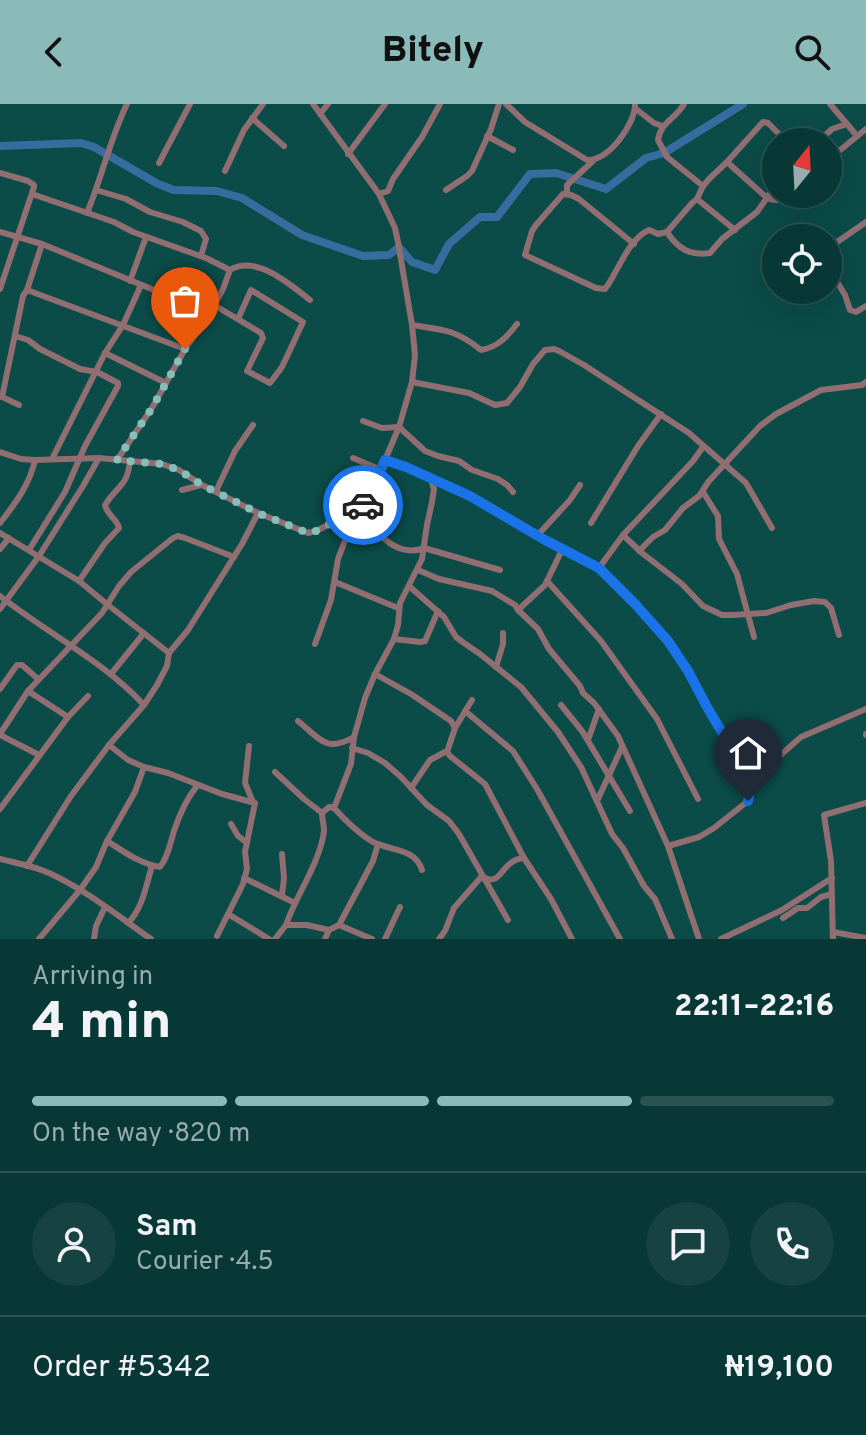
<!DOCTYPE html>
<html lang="en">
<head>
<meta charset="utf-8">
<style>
	body { margin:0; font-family:Overpass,sans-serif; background:#164342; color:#f1f3f6; height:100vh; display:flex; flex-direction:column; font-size:30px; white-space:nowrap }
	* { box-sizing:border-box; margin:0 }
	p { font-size:26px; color:#98acad }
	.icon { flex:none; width:44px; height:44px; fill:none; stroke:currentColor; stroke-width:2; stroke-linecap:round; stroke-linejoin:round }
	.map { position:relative; height:835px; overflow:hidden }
	.panel { display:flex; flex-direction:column; background:#083836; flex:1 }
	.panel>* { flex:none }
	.needle { width:52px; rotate:18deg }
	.controls { position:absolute; left:762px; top:24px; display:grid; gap:16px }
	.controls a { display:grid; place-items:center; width:80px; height:80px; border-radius:50%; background:#083836; box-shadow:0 8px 32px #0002,0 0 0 2px #295251; font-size:40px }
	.pin { position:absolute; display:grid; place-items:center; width:68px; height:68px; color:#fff; margin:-82px -34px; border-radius:50% 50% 50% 0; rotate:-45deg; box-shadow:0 0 8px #0007 }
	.pin .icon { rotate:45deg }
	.courier { position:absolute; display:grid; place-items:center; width:80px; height:80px; margin:-40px; border:6px solid #1a73e8; border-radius:50%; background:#fff; color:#222; box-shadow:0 2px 10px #0007 }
	.headline em { font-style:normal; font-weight:800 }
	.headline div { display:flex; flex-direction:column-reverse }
	.headline { display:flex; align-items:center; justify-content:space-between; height:136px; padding:0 32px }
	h1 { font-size:52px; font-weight:800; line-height:60px }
	.bar { display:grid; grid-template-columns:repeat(4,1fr); gap:12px 8px; align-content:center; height:96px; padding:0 32px }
	.bar i { height:10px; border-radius:6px; background:#295251 }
	.bar .on { background:#8bbbb9 }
	.bar p { grid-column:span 4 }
	.line { display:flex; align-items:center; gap:20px; padding:0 32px; border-top:2px solid #295251 }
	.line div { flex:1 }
	.round { display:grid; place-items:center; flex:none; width:84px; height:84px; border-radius:42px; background:#164342 }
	header { display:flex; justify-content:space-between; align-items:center; height:104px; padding:0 32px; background:#8bbbb9; color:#111; font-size:36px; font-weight:800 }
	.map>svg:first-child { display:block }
</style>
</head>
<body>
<header><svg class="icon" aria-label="back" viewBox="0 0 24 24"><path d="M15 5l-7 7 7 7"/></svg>Bitely<svg class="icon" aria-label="search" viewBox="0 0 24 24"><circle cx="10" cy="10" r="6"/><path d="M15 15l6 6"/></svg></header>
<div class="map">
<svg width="866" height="835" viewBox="0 0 866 835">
	<rect width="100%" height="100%" fill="#0b4b48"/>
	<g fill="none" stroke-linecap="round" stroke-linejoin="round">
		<!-- river -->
		<path stroke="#386b9e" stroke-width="8" d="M0,42L81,39L94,43L158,80L174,86L217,87L242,94L302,131L363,152L389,151L399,143L412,158L435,166L449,140L480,113H497L530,70L556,69L606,85L646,54L664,49L743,0"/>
		<!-- minor -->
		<g stroke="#916e72" stroke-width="6">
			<path d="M506,0L525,18L587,56C608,58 636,19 635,0"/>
			<path d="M684,0C675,16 661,17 658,36L667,53L703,82"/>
			<path d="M830,0L847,20"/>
			<path d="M636,5L654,19L662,22"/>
			<path d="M320,10L328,0"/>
			<path d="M252,14L284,42"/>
			<path d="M487,32L513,46"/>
			<path d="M818,38L832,25L847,20L857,32"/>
			<path d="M348,50L385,0"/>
			<path d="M828,56L866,25"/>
			<path d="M727,58L767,94C777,98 784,96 793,90"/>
			<path d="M159,59L190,0"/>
			<path d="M225,67L244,26L263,0"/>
			<path d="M0,69L28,77L34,81V83L0,185"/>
			<path d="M96,86L126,95L150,108L183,118L201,127L206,135L201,152"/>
			<path d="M446,86L467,72L472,67L491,25L499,0"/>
			<path d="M32,90L114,118L133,128L206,154L230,166"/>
			<path d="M379,90L388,87L393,75L422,33L440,0"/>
			<path d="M567,90V81L593,57"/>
			<path d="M697,95L735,126"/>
			<path d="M87,109C102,73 110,35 127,0"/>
			<path d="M866,118L830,143L828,163L845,191L850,206L856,208L866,202"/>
			<path d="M0,128L42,140L210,209"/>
			<path d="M667,128C678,145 690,152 710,149L722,135L757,108L776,81"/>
			<path d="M634,140L579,95L571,91L563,90L536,121L532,127L525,151L596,184L605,185C618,168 628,135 649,126L658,130L667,128L692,99L697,95L703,82L710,74L727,58L763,18L768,19L787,38"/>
			<path d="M130,177L146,133"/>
			<path d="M27,186L185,245"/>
			<path d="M214,201L261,229L263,234L247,267L270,279L282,263L303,218L251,186L238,215"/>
			<path d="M412,221C445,226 456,226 481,246C498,243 507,233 517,220"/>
			<path d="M15,232L28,236L40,245L80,265L97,268L118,279V282L85,342L65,388L29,446"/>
			<path d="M105,249L166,279"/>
			<path d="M412,278L469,289L495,301L507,299L520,283L533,260L545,246L554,245L559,247L584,261L689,329L746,379L772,424"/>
			<path d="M0,292L19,301"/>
			<path d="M2,293L23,192L27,186L42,140"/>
			<path d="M363,317L382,324L399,323L425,347L438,352L459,357L472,366L498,375L507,381L513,388"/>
			<path d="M0,348L21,355L35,356L99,354L162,360L179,366L202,381L258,409L308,429L316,427L361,404L370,391L399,323L412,278L415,251L412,221L398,138L395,124L379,90L313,0"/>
			<path d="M353,354L381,366"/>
			<path d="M52,355L105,249L123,221L141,181"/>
			<path d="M117,356L152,304L185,245L210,209L223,185L230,166C255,150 290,180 310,196"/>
			<path d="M385,356L406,363L470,392L502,409L537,432L599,464L636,501L674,545L688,567L741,663L747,669L753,670L776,655L801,633L866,605"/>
			<path d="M182,386L201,381"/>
			<path d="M216,387L235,347L253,321"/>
			<path d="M341,387L361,404L355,419C360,432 370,430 382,434C390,437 385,437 393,441C402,447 415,448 424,444L500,466"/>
			<path d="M703,388L718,412L719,435L737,470L754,533"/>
			<path d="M0,419C15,400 30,380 35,356"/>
			<path d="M591,419L638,342L661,310"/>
			<path d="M0,429L79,477L108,501L169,549"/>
			<path d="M623,431L642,449L682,480L703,502L722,511H732L766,509L791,501L814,497L825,498L831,504L839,531"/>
			<path d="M537,432L570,396L580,381"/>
			<path d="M0,445L9,434"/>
			<path d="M639,447L653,433L665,426L683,404L699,392L709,377L760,322L776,310L821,286L862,281L866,278"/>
			<path d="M599,464L623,431L693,357L703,343"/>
			<path d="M418,466L439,475L492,487L515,501L518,506L538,525L549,545L580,582L583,589L594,599L618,632L668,742L699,835"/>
			<path d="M79,477L105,439L119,424C117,415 107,411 105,401C117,381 127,384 130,357"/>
			<path d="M547,477L601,537L657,615L698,695"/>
			<path d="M335,478L398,504"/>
			<path d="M409,482L444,513L456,533L464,539L480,550L521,583L558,628L581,663L612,730L623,744L644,782L655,795L672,835"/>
			<path d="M0,492C47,529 102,556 144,601"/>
			<path d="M0,505L39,452L83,382L99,354"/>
			<path d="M518,506L545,481L563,444"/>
			<path d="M394,535L420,538L425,537L438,507"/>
			<path d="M315,540L331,496L338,455L346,434L356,424"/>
			<path d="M496,563L503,540V529"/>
			<path d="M111,570L144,529"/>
			<path d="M375,570L411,590L451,617L455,624"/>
			<path d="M0,585L17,561H22L38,575"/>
			<path d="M472,596L455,624L447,648L450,652L485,680L524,754L551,795L572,835"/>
			<path d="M561,601L582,627L630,707"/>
			<path d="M465,607L513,647L537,685L620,835"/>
			<path d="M68,613L88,592"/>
			<path d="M298,617C320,635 326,649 354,633"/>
			<path d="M0,630L28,587L102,509L119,482L131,468L173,434L178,432L185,434L234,453"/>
			<path d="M866,630V631"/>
			<path d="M0,631L39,651"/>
			<path d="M588,636L599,605"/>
			<path d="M109,641L128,656L144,663L168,669L222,690L255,699L245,748L247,765L243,780L217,832"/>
			<path d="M249,642L245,679L253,698"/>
			<path d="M352,644L368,649L385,659L401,673L427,701L449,717L459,730L508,816"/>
			<path d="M275,668L304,695L322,709"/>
			<path d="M411,684L430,656L445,648"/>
			<path d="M597,697L622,643"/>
			<path d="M334,704L351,660L354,633L365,594L375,570L394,535L398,521L400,499L422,455L427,421L432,398L434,385L431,375"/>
			<path d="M334,704C345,716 359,730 373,738C391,747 415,744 422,766"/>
			<path d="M0,705L68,613L28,587"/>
			<path d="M231,720L238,732L247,739"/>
			<path d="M107,737C123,747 140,760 160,763C168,753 170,740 174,727C179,712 187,694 197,682"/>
			<path d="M668,742L699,733L714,724L748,697L750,688L742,668"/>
			<path d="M0,755C16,759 34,762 49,769C86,786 118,812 151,835"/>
			<path d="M27,762L71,692L109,641L144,601L157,581L167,562L169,549L188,526L242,440L258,409"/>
			<path d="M244,774L295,799"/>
			<path d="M485,774C502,782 501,756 524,754"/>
			<path d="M282,791L284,774L282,750"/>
			<path d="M228,810L269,835"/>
			<path d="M783,814L798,804H807L821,793L832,790"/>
			<path d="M128,819C143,804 146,781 152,762"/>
			<path d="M286,821C296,791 320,759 324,727C324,721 322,715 322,709L329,703L334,704"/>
			<path d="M339,821L372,835"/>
			<path d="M833,828L866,834"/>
			<path d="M39,835L80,786L96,763L107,737L135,688L144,663"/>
			<path d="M94,835L96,822L105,803"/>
			<path d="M275,835L286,821H307L329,826"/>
			<path d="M325,835L329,826L339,821L373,757L378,740"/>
			<path d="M385,835L400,803"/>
			<path d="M439,835L445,827L454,804L482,772"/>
			<path d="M721,835L782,806L832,774"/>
			<path d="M833,835L831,757L824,711L866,699"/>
		</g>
	</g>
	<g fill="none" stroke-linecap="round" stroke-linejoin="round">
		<!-- done -->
		<path stroke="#88beba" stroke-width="8" stroke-dasharray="0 14.4" d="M185,245L152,304L117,356L162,360L179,366L202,381L258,409L308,429L316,427L361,404L363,401"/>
		<!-- route -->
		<path stroke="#1a73e8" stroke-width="10" d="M363,401L370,391L385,356L406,363L470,392L545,436L599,464L636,501L668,537L688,567L707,603L736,652L750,688L748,697"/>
	</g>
</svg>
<div class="controls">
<a><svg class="needle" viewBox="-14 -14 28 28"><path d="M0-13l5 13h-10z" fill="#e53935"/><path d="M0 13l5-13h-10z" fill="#98acad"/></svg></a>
<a><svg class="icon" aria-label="locate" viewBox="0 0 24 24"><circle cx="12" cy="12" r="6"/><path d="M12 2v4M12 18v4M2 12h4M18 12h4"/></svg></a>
</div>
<div class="pin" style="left:185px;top:245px;background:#ea580c"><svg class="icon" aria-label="bag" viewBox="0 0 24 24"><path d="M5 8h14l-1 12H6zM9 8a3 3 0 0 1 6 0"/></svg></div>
<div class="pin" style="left:748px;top:697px;background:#1f2937"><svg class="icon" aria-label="home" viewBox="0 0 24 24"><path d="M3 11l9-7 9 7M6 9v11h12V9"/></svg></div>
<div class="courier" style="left:363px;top:401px"><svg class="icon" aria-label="car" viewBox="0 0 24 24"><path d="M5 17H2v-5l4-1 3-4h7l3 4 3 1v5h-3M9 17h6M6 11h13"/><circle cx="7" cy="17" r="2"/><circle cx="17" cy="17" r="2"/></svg></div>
</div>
<section class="panel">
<div class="headline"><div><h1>4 min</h1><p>Arriving in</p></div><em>22:11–22:16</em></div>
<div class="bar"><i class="on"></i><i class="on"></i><i class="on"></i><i></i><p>On the way · 820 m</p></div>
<div class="line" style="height:144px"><a class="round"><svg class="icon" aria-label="person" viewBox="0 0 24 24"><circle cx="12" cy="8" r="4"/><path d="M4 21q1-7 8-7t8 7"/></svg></a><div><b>Sam</b><p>Courier · 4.5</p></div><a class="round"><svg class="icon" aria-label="chat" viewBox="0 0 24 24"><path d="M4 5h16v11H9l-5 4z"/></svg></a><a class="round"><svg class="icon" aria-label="phone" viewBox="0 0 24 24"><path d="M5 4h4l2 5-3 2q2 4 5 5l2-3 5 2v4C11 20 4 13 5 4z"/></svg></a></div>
<div class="line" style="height:104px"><div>Order #5342</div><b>₦19,100</b></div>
</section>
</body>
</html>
